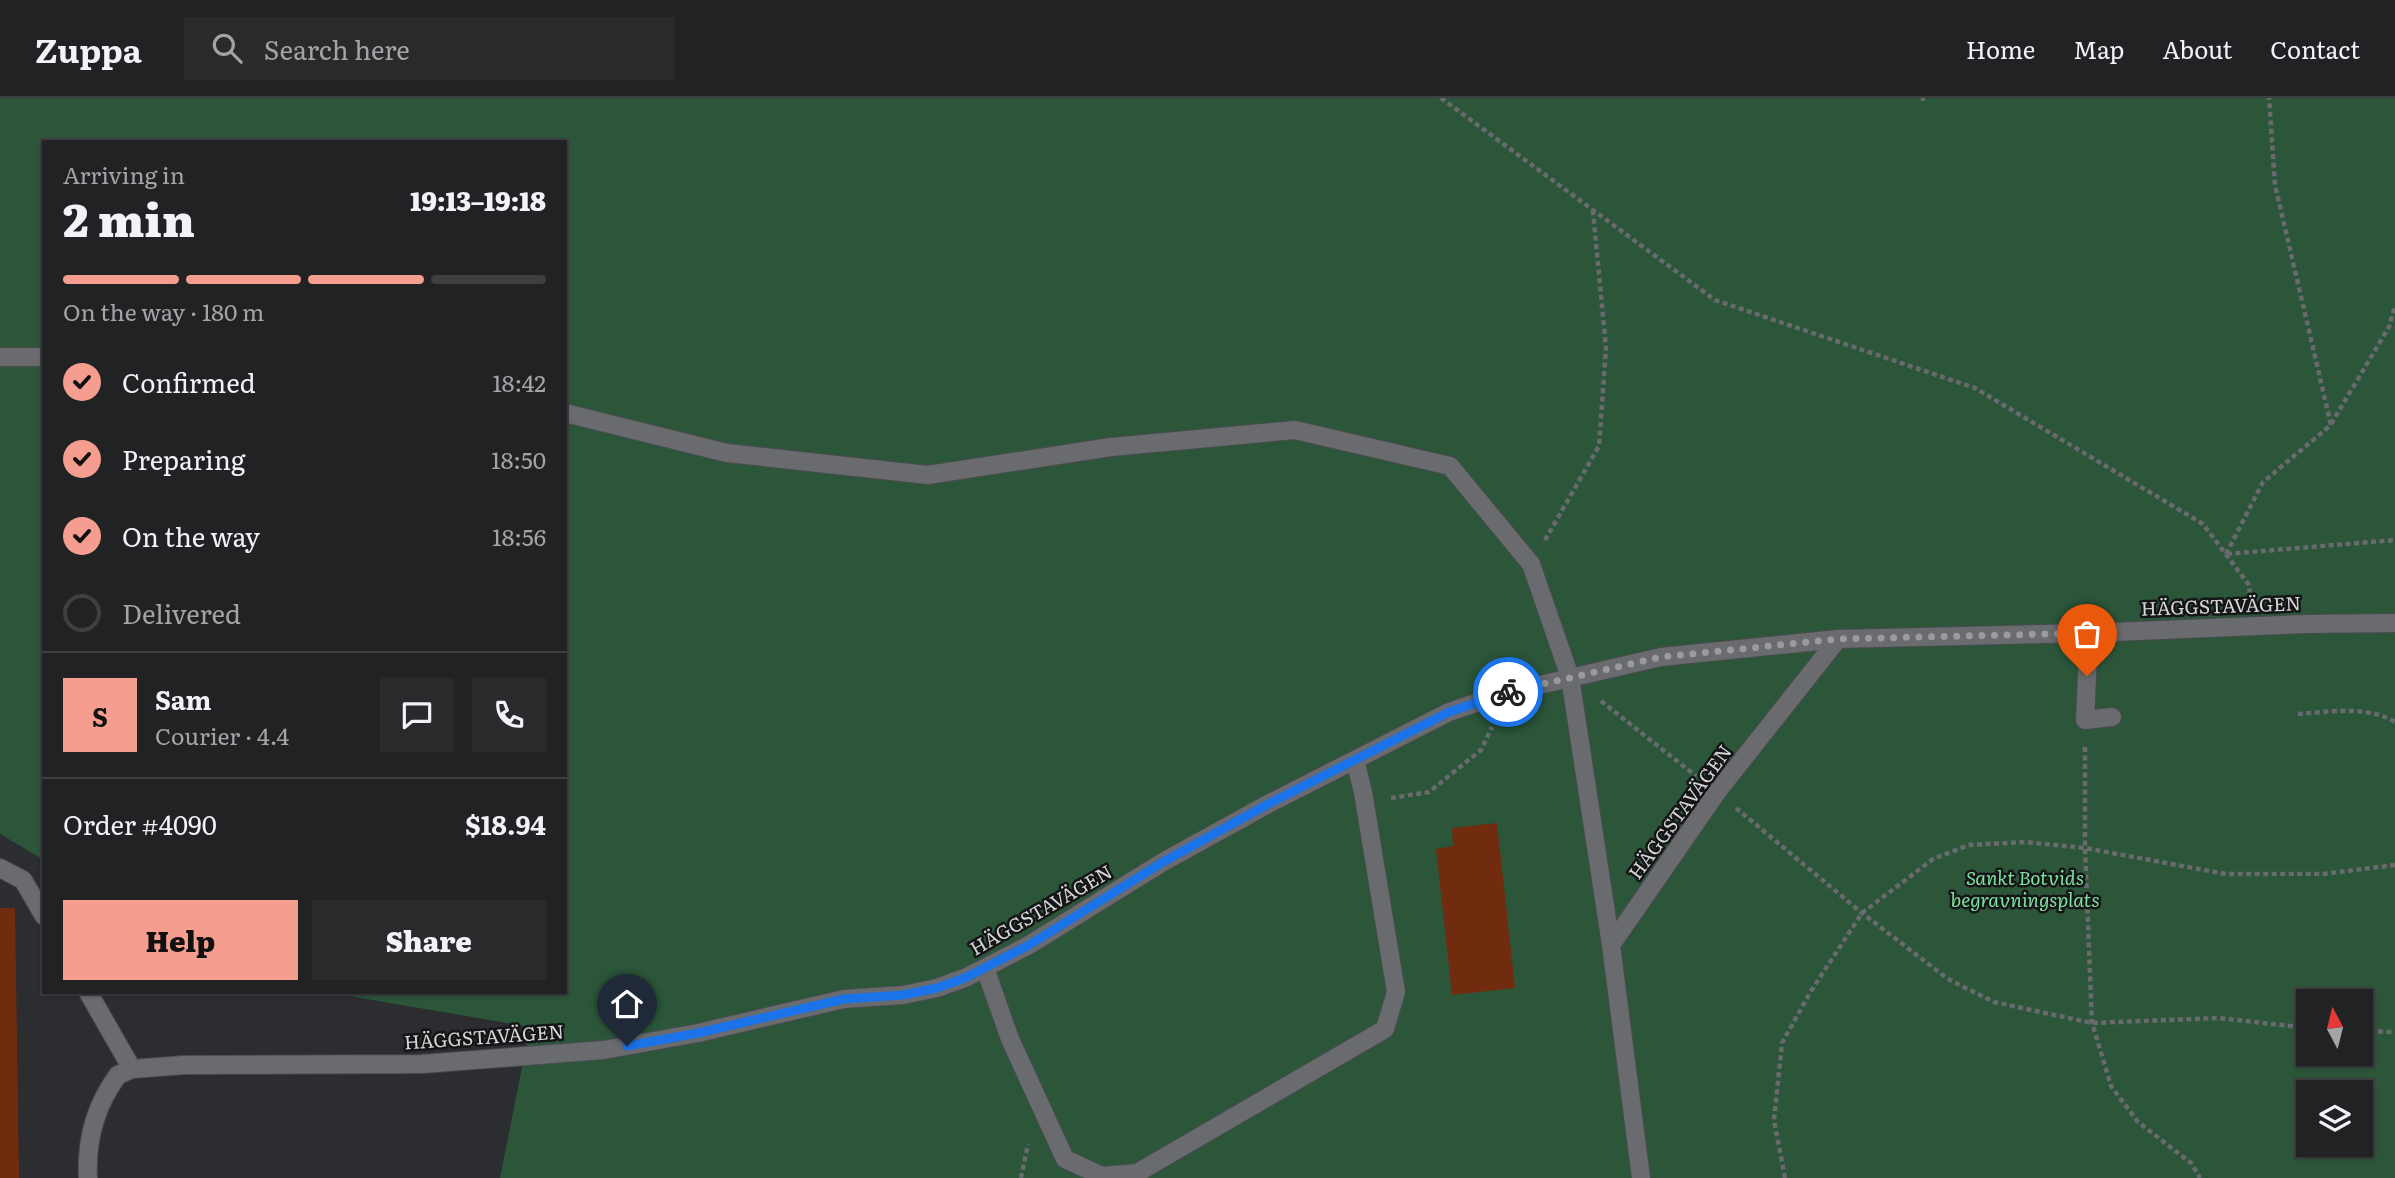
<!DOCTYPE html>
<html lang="en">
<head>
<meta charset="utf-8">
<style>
	body { margin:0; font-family:Literata,serif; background:#292a2c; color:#f1f3f6; height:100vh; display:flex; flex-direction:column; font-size:26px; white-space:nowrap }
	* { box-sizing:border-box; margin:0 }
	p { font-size:23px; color:#a2a4a6 }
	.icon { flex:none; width:38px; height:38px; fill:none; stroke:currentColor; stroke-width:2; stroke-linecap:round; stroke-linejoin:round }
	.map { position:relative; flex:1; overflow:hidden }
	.drawer { position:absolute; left:42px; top:42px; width:525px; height:854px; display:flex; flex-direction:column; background:#212224; border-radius:0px; box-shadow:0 2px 5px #0004,0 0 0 2px #3e3f41 }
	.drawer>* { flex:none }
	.needle { width:46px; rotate:353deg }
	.buttons { position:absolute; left:2296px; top:891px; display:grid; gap:14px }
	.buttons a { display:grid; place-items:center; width:77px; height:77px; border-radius:0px; background:#212224; box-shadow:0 2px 5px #0004,0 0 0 2px #3e3f41; font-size:35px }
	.pin { position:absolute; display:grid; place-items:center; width:60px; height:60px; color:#fff; margin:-72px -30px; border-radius:50% 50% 50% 0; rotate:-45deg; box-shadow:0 0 7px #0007 }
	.pin .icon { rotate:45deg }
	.courier { position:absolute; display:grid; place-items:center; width:70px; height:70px; margin:-35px; border:5px solid #1a73e8; border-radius:50%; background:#fff; color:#222; box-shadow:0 2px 9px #0007 }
	.overview em { font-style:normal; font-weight:800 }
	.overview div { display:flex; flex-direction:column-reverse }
	.overview { display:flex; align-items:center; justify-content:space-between; height:119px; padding:0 21px }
	h1 { font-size:46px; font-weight:800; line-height:52px }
	.bar { display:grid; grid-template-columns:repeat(4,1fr); gap:10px 7px; align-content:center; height:84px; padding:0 21px }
	.bar i { height:9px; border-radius:5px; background:#3e3f41 }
	.bar .active { background:#f59d8f }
	.bar p { grid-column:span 4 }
	.line { display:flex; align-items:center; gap:18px; padding:0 21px; border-top:2px solid #3e3f41 }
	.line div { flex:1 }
	.round { display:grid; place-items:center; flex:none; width:74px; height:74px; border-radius:0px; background:#292a2c }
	ol { padding:0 21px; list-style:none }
	li { display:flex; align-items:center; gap:21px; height:77px }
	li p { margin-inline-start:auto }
	li .icon { padding:7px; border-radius:50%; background:#f59d8f; color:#111; stroke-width:4 }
	li:last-child { color:#a2a4a6 }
	li i { width:38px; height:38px; border:4px solid #3e3f41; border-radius:50% }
	.action { display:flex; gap:14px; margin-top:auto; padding:14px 21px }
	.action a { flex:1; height:80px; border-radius:0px; background:#f59d8f; color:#111; font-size:28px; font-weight:800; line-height:80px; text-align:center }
	.action a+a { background:#292a2c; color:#f1f3f6 }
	header { display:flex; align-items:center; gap:42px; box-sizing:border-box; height:98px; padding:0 35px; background:#212224; border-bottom:2px solid #3e3f41 }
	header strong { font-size:33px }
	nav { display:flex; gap:38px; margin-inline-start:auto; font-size:24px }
	.search { width:490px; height:63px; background:#292a2c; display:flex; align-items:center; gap:18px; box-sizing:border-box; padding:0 24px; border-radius:0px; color:#a2a4a6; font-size:26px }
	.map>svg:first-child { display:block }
</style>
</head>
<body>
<header>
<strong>Zuppa</strong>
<div class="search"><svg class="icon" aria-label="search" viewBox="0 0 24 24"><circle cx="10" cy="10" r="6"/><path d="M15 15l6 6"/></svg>Search here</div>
<nav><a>Home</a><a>Map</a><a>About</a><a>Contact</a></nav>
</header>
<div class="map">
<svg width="2395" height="1080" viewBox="0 0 2395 1080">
	<rect width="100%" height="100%" fill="#2c2d30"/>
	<!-- green -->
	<path fill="#2b563a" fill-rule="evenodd" d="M0,0H2395V1080H500L530,929L326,894H565V44H44V762L0,736ZM2308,903H2361V956H2308ZM2308,994H2361V1046H2308Z"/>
	<!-- building -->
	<g fill="#712c0f">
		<path d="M1497,725L1515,890L1452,897L1436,751L1453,748L1452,730Z"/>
		<path d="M0,810H15L19,1080H0Z"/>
	</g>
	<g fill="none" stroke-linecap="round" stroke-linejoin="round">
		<!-- lane casing -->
		<g stroke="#4a4b4e" stroke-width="20">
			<g id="lane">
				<path d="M2089,535L2085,622L2112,619"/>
				<path d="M985,870L1010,941L1065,1061L1102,1078L1137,1075L1385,931L1396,894L1363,694L1355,662"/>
				<path d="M88,1080C86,1042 95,1008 118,977"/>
			</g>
		</g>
		<!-- street casing -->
		<g stroke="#4a4b4e" stroke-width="20">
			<g id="street">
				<path d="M0,259H44"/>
				<path d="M565,315L727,355L928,377L1111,349L1295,332L1450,368L1531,466L1570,579L1611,847L1641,1080"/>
				<path d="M0,770L23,782L44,818"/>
				<path d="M1611,847L1717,694L1838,541"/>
				<path d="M88,894L132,971"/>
				<path d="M118,977L132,971L184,967L422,966L604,952L698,935L844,901L903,897L937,890L967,879L1029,847L1163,764L1270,705L1449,614L1505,595L1661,559L1838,541L2089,535L2306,526L2395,525"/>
			</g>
		</g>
		<!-- path -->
		<g stroke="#696a6d" stroke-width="4.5" stroke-dasharray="5 3.5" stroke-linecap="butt">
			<path d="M1441,0L1715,202L1975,290L2203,426L2249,487L2250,502"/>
			<path d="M1923,0V3"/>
			<path d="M2331,326L2389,229L2395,208"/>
			<path d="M1545,442L1599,348L1606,250L1593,113"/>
			<path d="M2226,456L2263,384L2331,327L2275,87L2269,0"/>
			<path d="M2227,456L2395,442"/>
			<path d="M1601,603L1696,678"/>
			<path d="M2298,616C2329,614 2367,607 2395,624"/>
			<path d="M2085,649V750L2092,925L2111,988L2138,1024L2191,1065L2200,1080"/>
			<path d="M1391,700L1429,694L1481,652L1492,629"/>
			<path d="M1736,710L1862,815L1948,881L1994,904L2092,925L2219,920L2308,930"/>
			<path d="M2361,933L2395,934"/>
			<path d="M1021,1080L1028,1046"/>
			<path d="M1785,1080L1774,1022L1782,945L1811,893L1862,815L1933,761L1969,747L2025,744L2085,750L2226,776H2323L2395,767"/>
		</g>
		<!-- lane -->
		<use href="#lane" stroke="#6a6b6f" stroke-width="18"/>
		<!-- street -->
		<use href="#street" stroke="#6a6b6f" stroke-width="18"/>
	</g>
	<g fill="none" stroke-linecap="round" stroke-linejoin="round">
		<!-- done -->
		<path stroke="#9a9b9d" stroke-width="7" stroke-dasharray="0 12.6" d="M1508,594L1661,559L1838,541L2089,535L2087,578"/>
		<!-- route -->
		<path stroke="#1a73e8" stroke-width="9" d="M627,948L698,935L844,901L903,897L937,890L967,879L1029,847L1163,764L1270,705L1449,614L1508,594"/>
	</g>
	<g text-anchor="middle" stroke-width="5" stroke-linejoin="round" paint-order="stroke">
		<!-- street labels -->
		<g font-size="19" fill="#d5d6d8" stroke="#151517">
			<text transform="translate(2221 508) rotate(-2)" y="7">HÄGGSTAVÄGEN</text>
			<text transform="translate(1680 714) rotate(-54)" y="7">HÄGGSTAVÄGEN</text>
			<text transform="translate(1041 812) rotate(-30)" y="7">HÄGGSTAVÄGEN</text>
			<text transform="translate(484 939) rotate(-4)" y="7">HÄGGSTAVÄGEN</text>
		</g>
		<!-- park labels -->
		<g font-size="19" font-style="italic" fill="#7de29f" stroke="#151517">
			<text x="2025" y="787">Sankt Botvids<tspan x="2025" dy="22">begravningsplats</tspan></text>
		</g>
	</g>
</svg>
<div class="buttons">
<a><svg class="needle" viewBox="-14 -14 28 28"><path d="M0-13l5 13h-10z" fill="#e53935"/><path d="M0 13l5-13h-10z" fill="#a2a4a6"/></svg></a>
<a><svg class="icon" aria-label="layers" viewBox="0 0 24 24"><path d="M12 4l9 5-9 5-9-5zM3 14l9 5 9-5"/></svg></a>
</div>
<div class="pin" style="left:2087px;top:578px;background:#ea580c"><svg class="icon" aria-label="bag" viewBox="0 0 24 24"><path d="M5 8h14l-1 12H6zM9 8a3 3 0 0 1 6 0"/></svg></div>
<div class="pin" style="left:627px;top:948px;background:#1f2937"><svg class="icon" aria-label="home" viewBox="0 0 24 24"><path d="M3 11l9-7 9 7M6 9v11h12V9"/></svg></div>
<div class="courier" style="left:1508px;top:594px"><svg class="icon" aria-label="bike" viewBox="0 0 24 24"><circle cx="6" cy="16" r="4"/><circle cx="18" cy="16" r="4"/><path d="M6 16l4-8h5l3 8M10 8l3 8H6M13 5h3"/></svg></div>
<section class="drawer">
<div class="overview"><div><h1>2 min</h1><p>Arriving in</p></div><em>19:13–19:18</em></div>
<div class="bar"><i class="active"></i><i class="active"></i><i class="active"></i><i></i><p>On the way · 180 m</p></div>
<ol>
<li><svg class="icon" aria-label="check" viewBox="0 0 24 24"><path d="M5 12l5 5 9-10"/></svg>Confirmed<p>18:42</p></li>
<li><svg class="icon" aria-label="check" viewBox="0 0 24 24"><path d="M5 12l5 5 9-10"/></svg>Preparing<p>18:50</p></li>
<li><svg class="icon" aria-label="check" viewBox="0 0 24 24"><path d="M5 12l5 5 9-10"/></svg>On the way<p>18:56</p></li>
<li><i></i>Delivered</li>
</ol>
<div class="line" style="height:126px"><b class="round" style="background:#f59d8f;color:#111">S</b><div><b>Sam</b><p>Courier · 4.4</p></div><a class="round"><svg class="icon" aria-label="chat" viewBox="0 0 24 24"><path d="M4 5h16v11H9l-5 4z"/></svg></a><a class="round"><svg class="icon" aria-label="phone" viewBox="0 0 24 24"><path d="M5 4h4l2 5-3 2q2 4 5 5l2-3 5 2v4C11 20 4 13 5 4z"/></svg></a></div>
<div class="line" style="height:91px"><div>Order #4090</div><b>$18.94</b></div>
<div class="action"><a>Help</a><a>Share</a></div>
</section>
</div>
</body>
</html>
